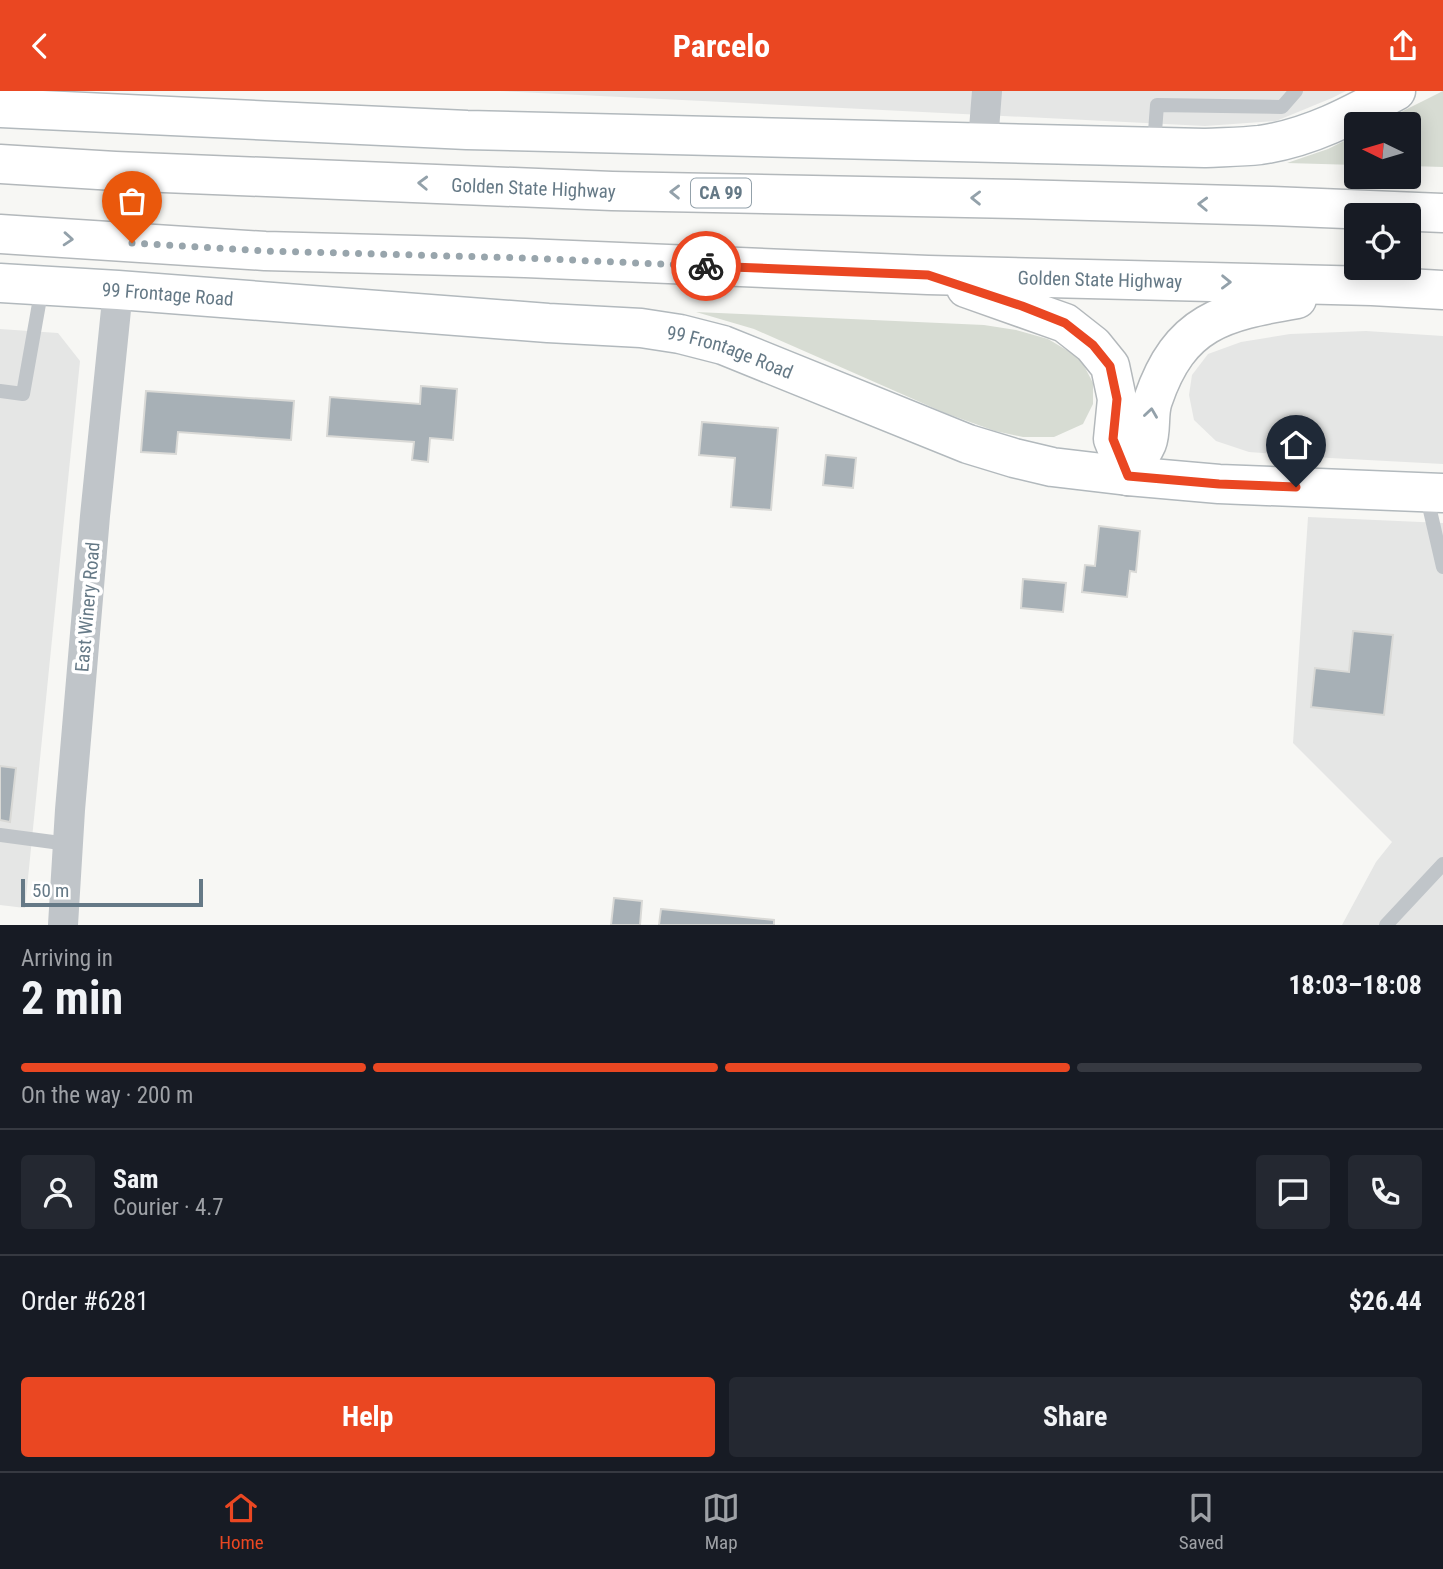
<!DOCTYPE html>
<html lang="en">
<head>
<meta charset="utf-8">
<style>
	body { margin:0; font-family:"Roboto Condensed",sans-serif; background:#242831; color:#f1f3f6; height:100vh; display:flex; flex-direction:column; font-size:26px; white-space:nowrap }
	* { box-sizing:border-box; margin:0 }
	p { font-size:23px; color:#9ea1a6 }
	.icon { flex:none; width:38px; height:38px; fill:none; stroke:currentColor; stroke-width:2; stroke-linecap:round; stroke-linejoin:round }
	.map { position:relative; height:834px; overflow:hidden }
	.side { display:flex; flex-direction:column; background:#171b24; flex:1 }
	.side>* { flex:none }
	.needle { width:46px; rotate:275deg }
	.buttons { position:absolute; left:1344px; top:21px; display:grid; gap:14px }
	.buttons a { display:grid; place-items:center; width:77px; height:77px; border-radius:7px; background:#171b24; box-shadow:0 4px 18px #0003; font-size:35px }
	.scale { position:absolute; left:21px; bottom:18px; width:182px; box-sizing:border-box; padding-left:7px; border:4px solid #657986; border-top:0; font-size:19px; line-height:24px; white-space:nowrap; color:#657986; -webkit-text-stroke:5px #fff; paint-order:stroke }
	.pin { position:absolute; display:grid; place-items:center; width:60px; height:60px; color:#fff; margin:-72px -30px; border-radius:50% 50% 50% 0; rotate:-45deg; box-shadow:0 0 7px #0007 }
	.pin .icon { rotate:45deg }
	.courier { position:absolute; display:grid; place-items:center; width:70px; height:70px; margin:-35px; border:5px solid #ea4722; border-radius:50%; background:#fff; color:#222; box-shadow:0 2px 9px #0007 }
	.overview em { font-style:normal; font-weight:700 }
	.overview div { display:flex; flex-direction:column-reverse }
	.overview { display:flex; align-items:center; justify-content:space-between; height:119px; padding:0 21px }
	h1 { font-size:46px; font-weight:700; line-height:52px }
	.bar { display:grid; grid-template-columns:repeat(4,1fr); gap:10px 7px; align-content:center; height:84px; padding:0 21px }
	.bar i { height:9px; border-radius:5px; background:#363941 }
	.bar .selected { background:#ea4722 }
	.bar p { grid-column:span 4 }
	.line { display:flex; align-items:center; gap:18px; padding:0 21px; border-top:2px solid #363941 }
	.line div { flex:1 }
	.round { display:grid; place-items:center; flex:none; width:74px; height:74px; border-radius:7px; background:#242831 }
	.cta { display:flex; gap:14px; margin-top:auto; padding:14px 21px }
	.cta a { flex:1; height:80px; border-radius:7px; background:#ea4722; color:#fff; font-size:28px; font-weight:700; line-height:80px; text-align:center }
	.cta a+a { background:#242831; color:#f1f3f6 }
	header { display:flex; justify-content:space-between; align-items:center; height:91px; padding:0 21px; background:#ea4722; color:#fff; font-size:32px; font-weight:700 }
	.tabs { display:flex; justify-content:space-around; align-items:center; height:98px; border-top:2px solid #363941; background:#171b24; font-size:19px; color:#9ea1a6 }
	.tabs a { display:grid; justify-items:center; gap:4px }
	.tabs .selected { color:#ea4722 }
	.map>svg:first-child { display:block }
</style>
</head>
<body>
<header><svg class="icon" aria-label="back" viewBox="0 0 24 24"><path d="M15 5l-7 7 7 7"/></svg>Parcelo<svg class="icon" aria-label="share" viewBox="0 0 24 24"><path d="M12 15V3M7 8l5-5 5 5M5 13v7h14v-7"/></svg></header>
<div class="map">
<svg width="1443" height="834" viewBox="0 0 1443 834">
	<rect width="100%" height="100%" fill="#f7f7f4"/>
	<!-- built -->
	<g fill="#e5e6e5">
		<path d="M500,0H1346L1332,7L1276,30L1205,35Z"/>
		<path d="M0,238L58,242L80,270L25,817L0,814Z"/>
		<path d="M1366,240L1443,245V373L1330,367L1249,361L1216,350L1194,329L1189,304L1192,284L1208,263L1241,251L1290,243Z"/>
		<path d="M1308,426L1443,432V834H1342L1376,771L1392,751L1293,652Z"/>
	</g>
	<!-- green -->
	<g fill="#d7dcd3">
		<path d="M1443,0V76L1409,75V33H1377Z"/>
		<path d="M1356,44V74L1287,72L1328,58Z"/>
		<path d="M696,221L984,234L1016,239L1048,248L1080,267L1093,292V313L1083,333L1054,346H1023L995,340L945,322L754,238Z"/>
	</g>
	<!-- building -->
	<g fill="#a7b0b6" stroke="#d9d9d6" stroke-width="2">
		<path d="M421,295L457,298L453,349L430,347L428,371L412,369L414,351L327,345L330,306L420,313Z"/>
		<path d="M146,300L294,310L291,349L178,341L176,363L141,361Z"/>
		<path d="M702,331L778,337L771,419L731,416L735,367L699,364Z"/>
		<path d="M826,364L856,367L853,397L823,394Z"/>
		<path d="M1099,435L1140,440L1136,481L1130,480L1127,506L1082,501L1085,474L1095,475Z"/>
		<path d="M1023,488L1066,492L1063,521L1021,517Z"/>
		<path d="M1353,540L1393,544L1384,624L1311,616L1315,577L1349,581Z"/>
		<path d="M0,675L16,677L10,731L0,729Z"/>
		<path d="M614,807L642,810L640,834H611Z"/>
		<path d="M661,818L774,829V834H659Z"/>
	</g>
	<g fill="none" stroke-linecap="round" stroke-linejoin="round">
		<!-- secondary casing -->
		<g stroke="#b2b9bd" stroke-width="41">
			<g id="secondary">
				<path d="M0,17L467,39L1205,57C1223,56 1242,56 1260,54C1310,47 1352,24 1396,0"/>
				<path id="s1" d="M0,192L118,199L548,232L641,237L680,243L723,254L968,353L1014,367L1052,376L1128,385L1219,393L1443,402"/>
			</g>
		</g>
		<!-- highway casing -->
		<g stroke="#b3b8bb" stroke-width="41">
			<g id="highway">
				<path id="s2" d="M0,73L115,80L612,100L1017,108L1272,115L1443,122"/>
				<path id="s3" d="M0,143L265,160L525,167L928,184L1372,195L1443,199"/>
				<path d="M966,197L1065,232L1093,254L1110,275L1117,308L1113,348L1128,385"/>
				<path d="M1128,385C1134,375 1142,363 1147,352C1152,339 1148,323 1153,309C1180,230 1222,221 1297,208"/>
			</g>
		</g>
		<!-- lane -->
		<g stroke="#c0c5c9" stroke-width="14">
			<path d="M1154,54L1157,14L1282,16L1296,0"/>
			<path d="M0,300L23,303L42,196"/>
			<path d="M1426,402L1443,476"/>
			<path d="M0,744L68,753"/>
			<path d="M1386,834L1443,773"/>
		</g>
		<!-- street -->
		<g stroke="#c0c5c9" stroke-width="30">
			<path d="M983,51L987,0"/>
			<path d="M63,834L70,719L95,425L118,199"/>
		</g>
		<!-- secondary -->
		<use href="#secondary" stroke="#fff" stroke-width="38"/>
		<!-- highway -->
		<use href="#highway" stroke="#fff" stroke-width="38"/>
	</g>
	<!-- one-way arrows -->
	<defs><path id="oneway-chevron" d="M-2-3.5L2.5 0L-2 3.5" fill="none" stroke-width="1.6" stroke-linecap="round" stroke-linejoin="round" transform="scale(1.75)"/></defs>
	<g stroke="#93a1aa">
		<use href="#oneway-chevron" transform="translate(423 92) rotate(-178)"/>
		<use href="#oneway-chevron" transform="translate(675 101) rotate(-179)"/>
		<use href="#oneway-chevron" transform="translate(976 107) rotate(-179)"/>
		<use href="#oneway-chevron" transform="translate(1203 113) rotate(-178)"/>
		<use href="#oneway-chevron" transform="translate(68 148) rotate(4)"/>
		<use href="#oneway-chevron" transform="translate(1226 191) rotate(1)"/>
		<use href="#oneway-chevron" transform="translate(1151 322) rotate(-82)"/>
	</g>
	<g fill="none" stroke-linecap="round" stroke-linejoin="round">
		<!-- done -->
		<path stroke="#98a5ac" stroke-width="7" stroke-dasharray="0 12.6" d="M132,152L265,160L525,167L706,175"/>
		<!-- route -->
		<path stroke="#ea4722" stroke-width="9" d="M706,175L928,184L1022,215L1065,232L1093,254L1110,275L1117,308L1113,348L1128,385L1219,393L1296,396"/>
	</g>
	<g text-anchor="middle" stroke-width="7" stroke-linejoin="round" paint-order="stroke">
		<!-- shield labels -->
		<rect fill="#fff" stroke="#93a1aa" stroke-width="2" x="691" y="87.5" width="60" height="29" rx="5"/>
		<g font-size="18" font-weight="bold" fill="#657986">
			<text x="721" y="108">CA 99</text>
		</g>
		<!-- street labels -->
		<g font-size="19" fill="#657986" stroke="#fff">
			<text dy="7" stroke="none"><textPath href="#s2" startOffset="534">Golden State Highway</textPath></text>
			<text dy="7" stroke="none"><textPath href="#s3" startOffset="1101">Golden State Highway</textPath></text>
			<text dy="7" stroke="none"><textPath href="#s1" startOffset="168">99 Frontage Road</textPath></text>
			<text dy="7" stroke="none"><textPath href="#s1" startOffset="735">99 Frontage Road</textPath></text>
			<text transform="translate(87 516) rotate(-85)" y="7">East Winery Road</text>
		</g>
	</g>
</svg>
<div class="buttons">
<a><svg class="needle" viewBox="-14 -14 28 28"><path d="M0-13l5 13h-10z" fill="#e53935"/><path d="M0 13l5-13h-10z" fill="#9ea1a6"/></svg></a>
<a><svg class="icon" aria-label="locate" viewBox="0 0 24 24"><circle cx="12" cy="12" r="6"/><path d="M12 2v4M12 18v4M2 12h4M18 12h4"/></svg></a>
</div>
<div class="scale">50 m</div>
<div class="pin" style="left:132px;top:152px;background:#ea580c"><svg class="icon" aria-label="bag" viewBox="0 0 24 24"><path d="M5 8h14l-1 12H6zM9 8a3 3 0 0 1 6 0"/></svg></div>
<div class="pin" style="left:1296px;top:396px;background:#1f2937"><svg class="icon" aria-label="home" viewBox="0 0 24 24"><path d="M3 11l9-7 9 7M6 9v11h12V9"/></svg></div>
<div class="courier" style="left:706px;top:175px"><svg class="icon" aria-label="bike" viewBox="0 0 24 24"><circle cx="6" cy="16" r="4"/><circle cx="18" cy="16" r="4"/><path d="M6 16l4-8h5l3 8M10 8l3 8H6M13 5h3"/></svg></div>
</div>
<section class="side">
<div class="overview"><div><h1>2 min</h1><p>Arriving in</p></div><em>18:03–18:08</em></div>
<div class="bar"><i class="selected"></i><i class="selected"></i><i class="selected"></i><i></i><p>On the way · 200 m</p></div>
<div class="line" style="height:126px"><a class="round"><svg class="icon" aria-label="person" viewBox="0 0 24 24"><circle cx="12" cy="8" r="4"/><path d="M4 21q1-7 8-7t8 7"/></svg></a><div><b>Sam</b><p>Courier · 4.7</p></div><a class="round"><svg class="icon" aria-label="chat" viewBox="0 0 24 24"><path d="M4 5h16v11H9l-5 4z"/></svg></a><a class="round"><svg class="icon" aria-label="phone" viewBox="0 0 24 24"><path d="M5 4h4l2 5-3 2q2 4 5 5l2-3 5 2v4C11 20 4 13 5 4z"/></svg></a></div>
<div class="line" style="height:91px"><div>Order #6281</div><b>$26.44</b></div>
<div class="cta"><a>Help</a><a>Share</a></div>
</section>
<nav class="tabs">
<a class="selected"><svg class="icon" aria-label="home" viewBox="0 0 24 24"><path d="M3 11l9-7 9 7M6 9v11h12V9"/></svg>Home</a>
<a><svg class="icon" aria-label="map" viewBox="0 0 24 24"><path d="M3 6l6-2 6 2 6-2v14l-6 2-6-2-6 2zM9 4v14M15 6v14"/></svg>Map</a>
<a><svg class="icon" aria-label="saved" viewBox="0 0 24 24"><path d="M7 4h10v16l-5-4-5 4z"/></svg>Saved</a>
</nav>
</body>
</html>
